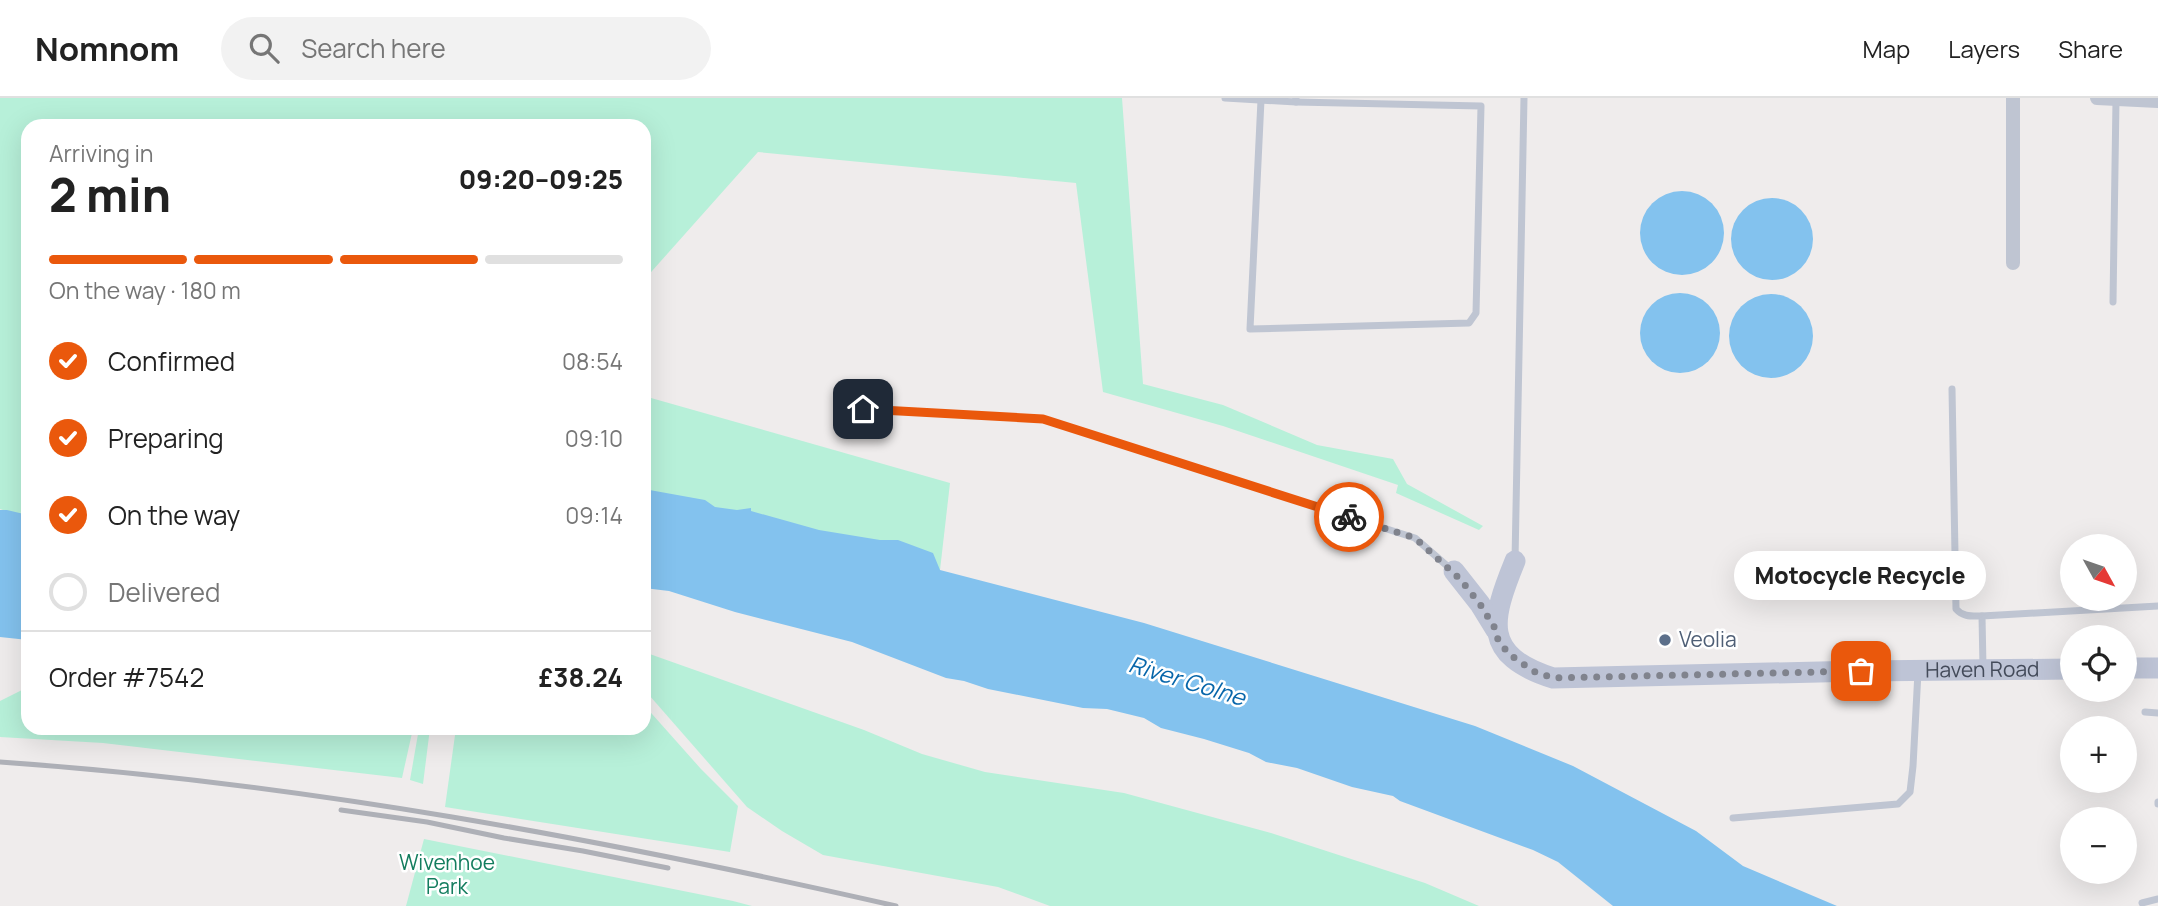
<!DOCTYPE html>
<html lang="en">
<head>
<meta charset="utf-8">
<style>
	body { margin:0; font-family:Manrope,sans-serif; background:#f2f2f2; color:#222; height:100vh; display:flex; flex-direction:column; font-size:26px; white-space:nowrap }
	* { box-sizing:border-box; margin:0 }
	p { font-size:23px; color:#767676 }
	.icon { flex:none; width:38px; height:38px; fill:none; stroke:currentColor; stroke-width:2; stroke-linecap:round; stroke-linejoin:round }
	.map { position:relative; flex:1; overflow:hidden }
	.details { position:absolute; left:21px; top:21px; width:630px; height:616px; display:flex; flex-direction:column; background:#fff; border-radius:21px; box-shadow:0 7px 28px #0002 }
	.details>* { flex:none }
	.needle { width:46px; rotate:130deg }
	.buttons { position:absolute; left:2060px; top:436px; display:grid; gap:14px }
	.buttons a { display:grid; place-items:center; width:77px; height:77px; border-radius:50%; background:#fff; box-shadow:0 7px 28px #0002; font-size:35px }
	.pin { position:absolute; display:grid; place-items:center; width:60px; height:60px; color:#fff; margin:-30px; border-radius:14px; box-shadow:0 4px 10px #0006 }
	.courier { position:absolute; display:grid; place-items:center; width:70px; height:70px; margin:-35px; border:5px solid #ea580c; border-radius:50%; background:#fff; color:#222; box-shadow:0 2px 9px #0007 }
	.bubble { position:absolute; height:49px; border-radius:24px; background:#fff; box-shadow:0 7px 28px #0002; font-size:23px; font-weight:800; line-height:49px; text-align:center }
	.overview em { font-style:normal; font-weight:800 }
	.overview div { display:flex; flex-direction:column-reverse }
	.overview { display:flex; align-items:center; justify-content:space-between; height:119px; padding:0 28px }
	h1 { font-size:46px; font-weight:800; line-height:52px }
	.bar { display:grid; grid-template-columns:repeat(4,1fr); gap:10px 7px; align-content:center; height:84px; padding:0 28px }
	.bar i { height:9px; border-radius:5px; background:#e0e0e0 }
	.bar .selected { background:#ea580c }
	.bar p { grid-column:span 4 }
	.line { display:flex; align-items:center; gap:18px; padding:0 28px; border-top:2px solid #e0e0e0 }
	.line div { flex:1 }
	ol { padding:0 28px; list-style:none }
	li { display:flex; align-items:center; gap:21px; height:77px }
	li p { margin-inline-start:auto }
	li .icon { padding:7px; border-radius:50%; background:#ea580c; color:#fff; stroke-width:4 }
	li:last-child { color:#767676 }
	li i { width:38px; height:38px; border:4px solid #e0e0e0; border-radius:50% }
	header { display:flex; align-items:center; gap:42px; box-sizing:border-box; height:98px; padding:0 35px; background:#fff; border-bottom:2px solid #e0e0e0 }
	header strong { font-size:33px }
	nav { display:flex; gap:38px; margin-inline-start:auto; font-size:24px }
	.search { width:490px; height:63px; background:#f2f2f2; display:flex; align-items:center; gap:18px; box-sizing:border-box; padding:0 24px; border-radius:38px; color:#767676; font-size:26px }
	.map>svg:first-child { display:block }
</style>
</head>
<body>
<header>
<strong>Nomnom</strong>
<div class="search"><svg class="icon" aria-label="search" viewBox="0 0 24 24"><circle cx="10" cy="10" r="6"/><path d="M15 15l6 6"/></svg>Search here</div>
<nav><a>Map</a><a>Layers</a><a>Share</a></nav>
</header>
<div class="map">
<svg width="2158" height="808" viewBox="0 0 2158 808">
	<rect width="100%" height="100%" fill="#efecec"/>
	<!-- green -->
	<g fill="#b7f0d9">
		<path d="M0,0H1122L1143,286L1223,307L1317,347L1393,361L1407,386L1483,428L1479,432L1396,395L1398,387L1223,328L1103,294L1076,85L758,54L644,182V28H28V415L20,414L28,417V436L0,413L3,412L0,411Z"/>
		<path d="M644,298L950,385L940,472L644,427Z"/>
		<path d="M644,554L864,632L922,656L985,674L1124,695L1271,735L1425,785L1479,808H1050L998,789L823,757L782,733L747,709L649,597L644,581Z"/>
		<path d="M28,591V630H430L423,686L410,682L418,636L412,635L402,680L103,645L0,639V603L22,592Z"/>
		<path d="M644,607L701,671L738,708L730,754L445,709L456,630H644Z"/>
		<path d="M424,741L733,803L752,808H406Z"/>
	</g>
	<!-- water -->
	<g fill="#83c2ee">
		<circle cx="1682" cy="135" r="42"/>
		<circle cx="1772" cy="141" r="41"/>
		<circle cx="1680" cy="235" r="40"/>
		<circle cx="1771" cy="238" r="42"/>
		<path d="M644,391L705,402L715,409L737,412L751,410V413L819,432L880,442H898L933,455L940,472L1144,525L1475,628L1573,668L1696,733L1743,768L1837,808H1613L1558,764L1533,752L1400,703L1393,698L1352,689L1297,670L1266,664L1249,655L1204,641L1161,630L1144,620L1107,611L1083,610L988,591L964,583L946,580L852,544L735,514L669,493L644,490Z"/>
		<path d="M7,412L28,417V542L0,539V412Z"/>
	</g>
	<g fill="none" stroke-linecap="round" stroke-linejoin="round">
		<!-- lane -->
		<g stroke="#bfc5d2" stroke-width="7">
			<path d="M1225,0L1296,4V1"/>
			<path d="M1261,2L1250,231L1469,225L1476,215L1481,8L1296,4"/>
			<path d="M2113,204L2116,2"/>
			<path d="M1952,291L1956,511C1963,519 1971,518 1982,518L1983,569"/>
			<path d="M863,311L1043,321L1415,440L1453,473"/>
			<path d="M1515,462L1524,0"/>
			<path d="M1982,518L2158,508"/>
			<path d="M2145,614L2158,615"/>
			<path d="M2158,704V706"/>
			<path d="M1733,720L1898,706L1910,694L1913,668L1918,574"/>
			<path d="M2142,805L2158,801"/>
		</g>
		<!-- street -->
		<g stroke="#bfc5d2" stroke-width="14">
			<path d="M2097,0L2158,3"/>
			<path d="M2013,165V0"/>
		</g>
		<!-- secondary -->
		<g stroke="#bec4d6" stroke-width="21">
			<path id="s1" d="M1515,463C1491,522 1481,557 1553,580L1861,573L2072,571"/>
			<path d="M1454,473L1480,506L1496,532"/>
			<path d="M2124,570H2158"/>
		</g>
		<!-- rail -->
		<g stroke="#aeb0b7" stroke-width="5">
			<path d="M0,664C302,685 601,741 896,808"/>
			<path d="M341,712L427,724L504,740L583,753L668,770"/>
		</g>
	</g>
	<g fill="none" stroke-linecap="round" stroke-linejoin="round">
		<!-- done -->
		<path stroke="#80838d" stroke-width="7" stroke-dasharray="0 12.6" d="M1349,419L1415,440L1460,481L1480,506L1496,532L1498,542L1509,556L1533,573L1553,580L1861,573"/>
		<!-- route -->
		<path stroke="#ea580c" stroke-width="9" d="M863,311L1043,321L1349,419"/>
	</g>
	<!-- markers -->
	<circle fill="#5c6f8a" stroke="#fff" stroke-width="2.5" cx="1665" cy="542" r="7"/>
	<g text-anchor="middle" stroke-width="5" stroke-linejoin="round" paint-order="stroke">
		<!-- service labels -->
		<g font-size="21" fill="#4e5e75" stroke="#fff" text-anchor="start">
			<text x="1679" y="549">Veolia</text>
		</g>
		<!-- street labels -->
		<g font-size="21" fill="#444b5a" stroke="#fff">
			<text dy="7" stroke="none"><textPath href="#s1" startOffset="579">Haven Road</textPath></text>
		</g>
		<!-- park labels -->
		<g font-size="21" fill="#137d5e" stroke="#fff">
			<text x="447" y="772">Wivenhoe<tspan x="447" dy="24">Park</tspan></text>
		</g>
		<!-- water labels -->
		<g font-size="23" font-style="italic" fill="#0766aa" stroke="#fff">
			<text transform="translate(1187 583) rotate(17)" y="8">River Colne</text>
		</g>
	</g>
</svg>
<div class="buttons">
<a><svg class="needle" viewBox="-14 -14 28 28"><path d="M0-13l5 13h-10z" fill="#e53935"/><path d="M0 13l5-13h-10z" fill="#767676"/></svg></a>
<a><svg class="icon" aria-label="locate" viewBox="0 0 24 24"><circle cx="12" cy="12" r="6"/><path d="M12 2v4M12 18v4M2 12h4M18 12h4"/></svg></a>
<a>+</a>
<a>−</a>
</div>
<div class="pin" style="left:1861px;top:573px;background:#ea580c"><svg class="icon" aria-label="bag" viewBox="0 0 24 24"><path d="M5 8h14l-1 12H6zM9 8a3 3 0 0 1 6 0"/></svg></div>
<div class="pin" style="left:863px;top:311px;background:#1f2937"><svg class="icon" aria-label="home" viewBox="0 0 24 24"><path d="M3 11l9-7 9 7M6 9v11h12V9"/></svg></div>
<div class="courier" style="left:1349px;top:419px"><svg class="icon" aria-label="bike" viewBox="0 0 24 24"><circle cx="6" cy="16" r="4"/><circle cx="18" cy="16" r="4"/><path d="M6 16l4-8h5l3 8M10 8l3 8H6M13 5h3"/></svg></div>
<div class="bubble" style="left:1734px;top:453px;width:252px">Motocycle Recycle</div>
<section class="details">
<div class="overview"><div><h1>2 min</h1><p>Arriving in</p></div><em>09:20–09:25</em></div>
<div class="bar"><i class="selected"></i><i class="selected"></i><i class="selected"></i><i></i><p>On the way · 180 m</p></div>
<ol>
<li><svg class="icon" aria-label="check" viewBox="0 0 24 24"><path d="M5 12l5 5 9-10"/></svg>Confirmed<p>08:54</p></li>
<li><svg class="icon" aria-label="check" viewBox="0 0 24 24"><path d="M5 12l5 5 9-10"/></svg>Preparing<p>09:10</p></li>
<li><svg class="icon" aria-label="check" viewBox="0 0 24 24"><path d="M5 12l5 5 9-10"/></svg>On the way<p>09:14</p></li>
<li><i></i>Delivered</li>
</ol>
<div class="line" style="height:91px"><div>Order #7542</div><b>£38.24</b></div>
</section>
</div>
</body>
</html>
